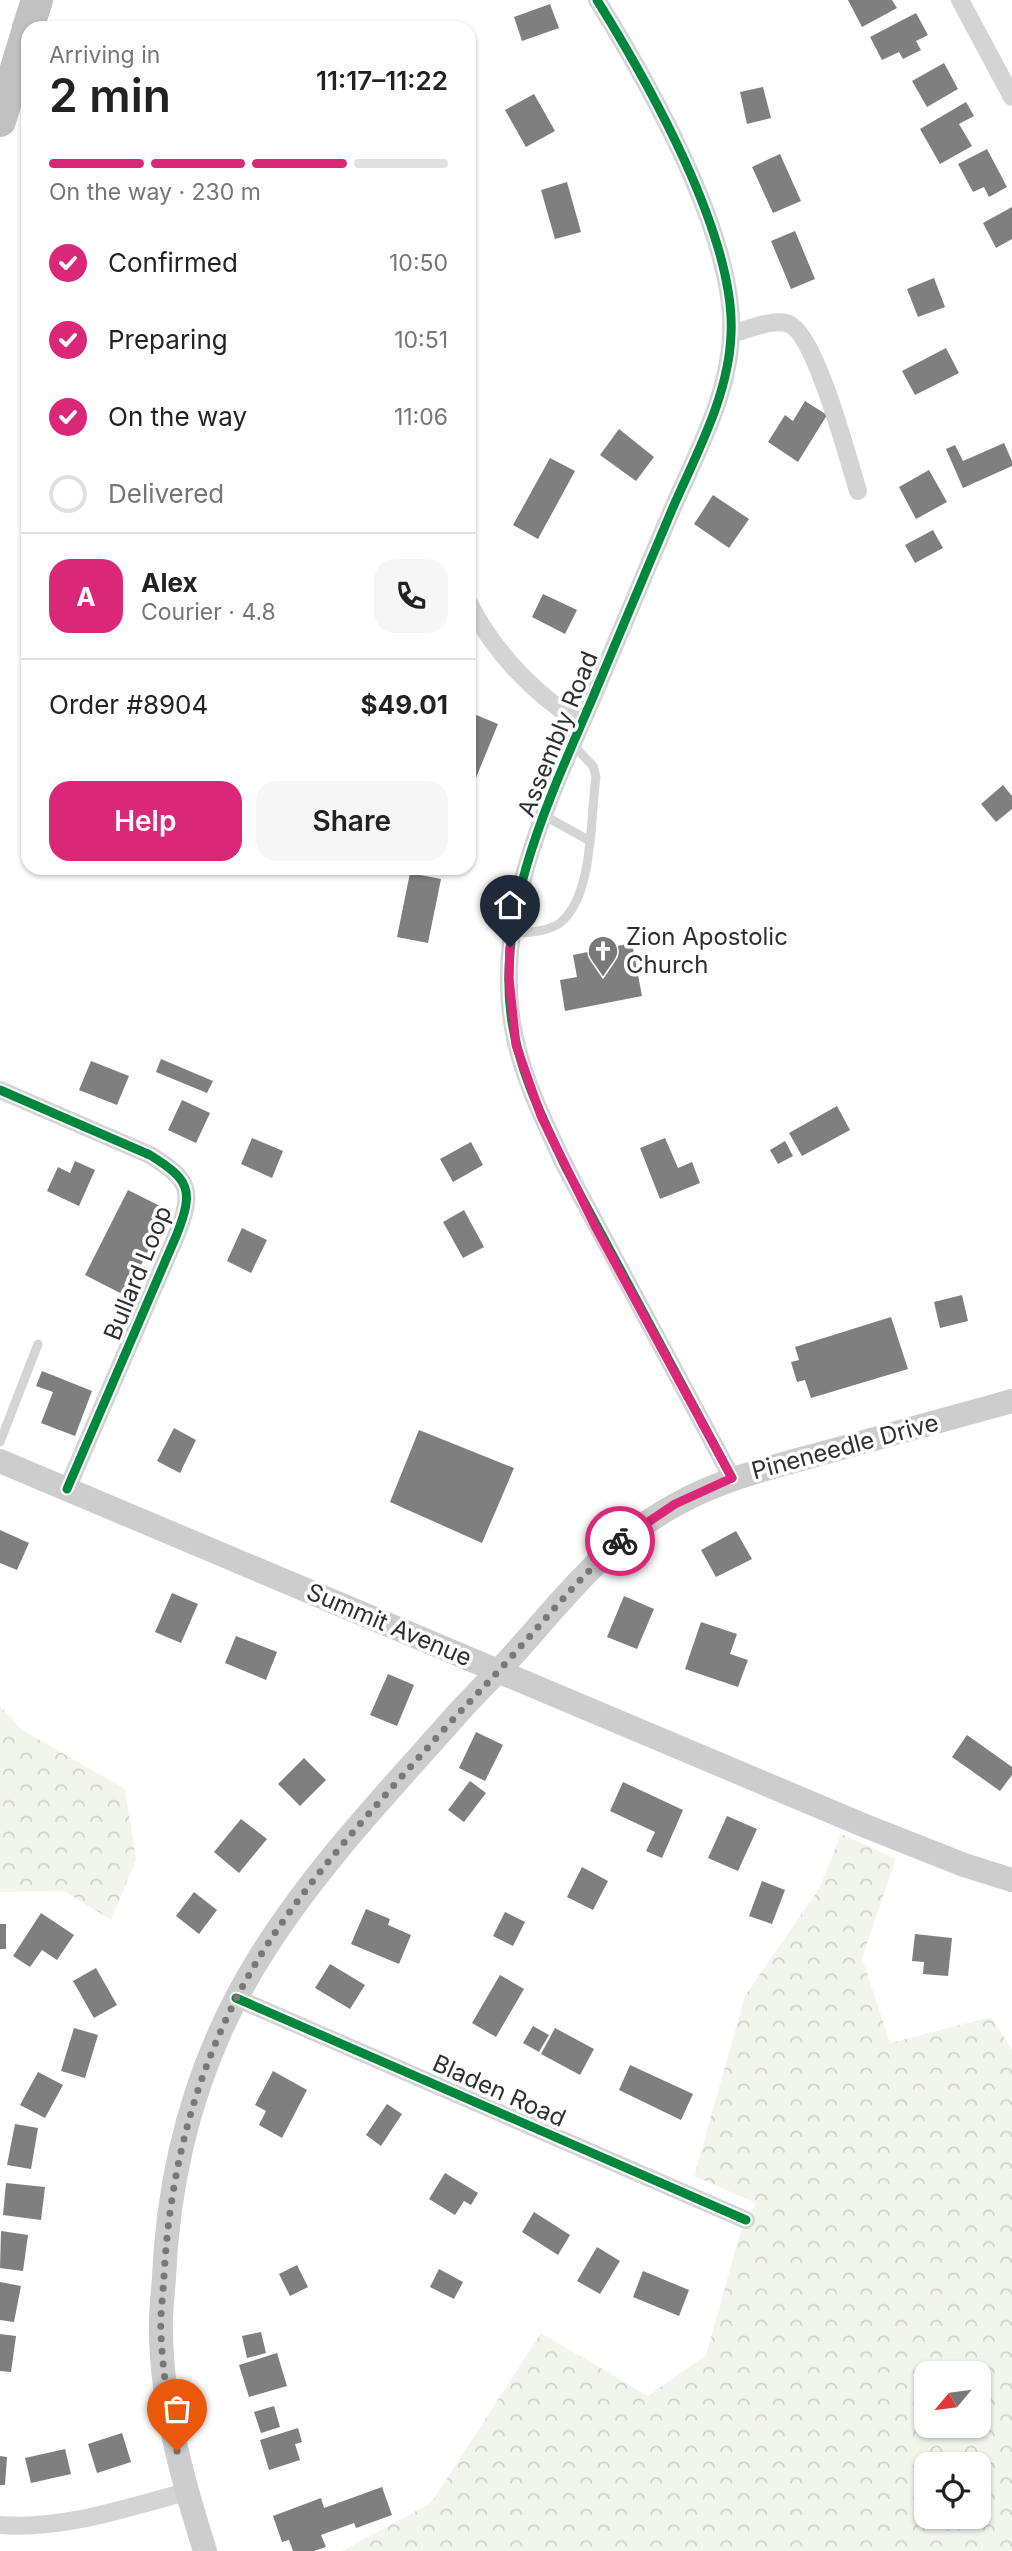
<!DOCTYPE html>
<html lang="en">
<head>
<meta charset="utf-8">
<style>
	body { margin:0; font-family:Inter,sans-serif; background:#f6f6f6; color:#222; height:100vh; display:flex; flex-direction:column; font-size:26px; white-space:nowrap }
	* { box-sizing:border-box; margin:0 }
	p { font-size:23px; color:#767676 }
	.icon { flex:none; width:38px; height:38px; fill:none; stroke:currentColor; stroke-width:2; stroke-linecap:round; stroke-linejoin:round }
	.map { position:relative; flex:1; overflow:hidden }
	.drawer { position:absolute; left:21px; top:21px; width:455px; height:854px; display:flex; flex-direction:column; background:#fff; border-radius:21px; box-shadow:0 2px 5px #0004 }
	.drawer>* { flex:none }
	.needle { width:46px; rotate:241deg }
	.fabs { position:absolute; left:914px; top:2361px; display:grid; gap:14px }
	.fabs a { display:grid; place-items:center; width:77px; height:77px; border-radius:14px; background:#fff; box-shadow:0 2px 5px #0004; font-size:35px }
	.pin { position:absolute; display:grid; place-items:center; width:60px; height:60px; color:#fff; margin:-72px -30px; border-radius:50% 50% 50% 0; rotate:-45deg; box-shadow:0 0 7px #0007 }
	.pin .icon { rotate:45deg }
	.courier { position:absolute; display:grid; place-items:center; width:70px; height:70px; margin:-35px; border:5px solid #db2777; border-radius:50%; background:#fff; color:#222; box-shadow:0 2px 9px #0007 }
	.headline em { font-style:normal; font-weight:600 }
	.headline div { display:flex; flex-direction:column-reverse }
	.headline { display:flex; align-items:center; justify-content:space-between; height:119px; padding:0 28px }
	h1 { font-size:46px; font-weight:600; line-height:52px }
	.bar { display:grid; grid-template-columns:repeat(4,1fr); gap:10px 7px; align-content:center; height:84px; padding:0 28px }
	.bar i { height:9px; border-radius:5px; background:#e0e0e0 }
	.bar .on { background:#db2777 }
	.bar p { grid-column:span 4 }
	.line { display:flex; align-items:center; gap:18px; padding:0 28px; border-top:2px solid #e0e0e0 }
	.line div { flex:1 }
	.round { display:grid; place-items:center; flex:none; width:74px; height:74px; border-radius:21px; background:#f6f6f6 }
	ol { padding:0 28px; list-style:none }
	li { display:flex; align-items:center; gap:21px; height:77px }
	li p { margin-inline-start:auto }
	li .icon { padding:7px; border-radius:50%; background:#db2777; color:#fff; stroke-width:4 }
	li:last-child { color:#767676 }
	li i { width:38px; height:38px; border:4px solid #e0e0e0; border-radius:50% }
	.cta { display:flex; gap:14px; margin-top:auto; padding:14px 28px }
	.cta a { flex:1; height:80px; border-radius:21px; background:#db2777; color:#fff; font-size:28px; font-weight:600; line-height:80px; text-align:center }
	.cta a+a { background:#f6f6f6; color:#222 }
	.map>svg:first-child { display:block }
</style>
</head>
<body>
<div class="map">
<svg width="1012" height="2551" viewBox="0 0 1012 2551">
	<defs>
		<pattern id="forest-crowns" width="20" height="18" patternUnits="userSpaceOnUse" patternTransform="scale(1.75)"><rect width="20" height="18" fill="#f1f5ec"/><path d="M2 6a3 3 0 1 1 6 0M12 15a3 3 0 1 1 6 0" fill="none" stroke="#cfd2cb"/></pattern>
	</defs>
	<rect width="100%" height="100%" fill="#fff"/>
	<!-- forest -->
	<g fill="url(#forest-crowns)" fill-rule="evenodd">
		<path d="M0,1706L22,1730L125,1789L136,1860L111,1920L64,1891L0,1892Z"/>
		<path d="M841,1834L896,1859L862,1958L890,2043L991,2017L1012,2050V2551H342L431,2503L541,2333L648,2396L706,2355L739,2237L756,2203L694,2176L745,1996L820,1887ZM926,2373H978V2426H926ZM926,2464H978V2516H926Z"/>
	</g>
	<!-- building -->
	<g fill="#7f7f7f">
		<path d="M848,0H892L897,8L862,27Z"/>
		<path d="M550,4L559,28L522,41L514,17Z"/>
		<path d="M916,13L928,35L916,41L921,50L903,59L899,52L882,60L870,37Z"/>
		<path d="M944,63L958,89L927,107L912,81Z"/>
		<path d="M763,87L771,118L747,124L740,92Z"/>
		<path d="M534,94L555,131L526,147L505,110Z"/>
		<path d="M966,102L974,116L959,124L972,146L940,164L920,129Z"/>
		<path d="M987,149L1007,187L989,197L984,187L973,192L958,164Z"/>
		<path d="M780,154L801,201L773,213L752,167Z"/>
		<path d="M567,182L581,232L555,239L541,190Z"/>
		<path d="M1012,207V239L996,248L983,223Z"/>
		<path d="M795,231L815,279L791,289L771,241Z"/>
		<path d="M934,278L945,307L918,317L907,289Z"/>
		<path d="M946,348L959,373L915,395L902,371Z"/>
		<path d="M805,401L827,415L798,462L768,442L785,415L793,421Z"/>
		<path d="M619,429L654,457L636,481L600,455Z"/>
		<path d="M1004,443L1012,461V466L963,488L946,449L955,445L963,461Z"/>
		<path d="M550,458L575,471L538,539L513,525Z"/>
		<path d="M929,470L947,502L916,519L899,487Z"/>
		<path d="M713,495L749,519L729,548L694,524Z"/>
		<path d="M933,530L943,548L915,563L905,545Z"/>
		<path d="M543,594L577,610L565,634L532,617Z"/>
		<path d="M469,712L498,724L469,795Z"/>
		<path d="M1003,785L1012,796V809L996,822L981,804Z"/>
		<path d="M410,873L441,879L428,943L397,937Z"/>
		<path d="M632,943L642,996L565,1011L560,980L577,977L573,955Z"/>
		<path d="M161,1059L213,1081L207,1093L156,1072Z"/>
		<path d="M91,1061L129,1076L117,1105L79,1090Z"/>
		<path d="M182,1100L210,1113L196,1143L168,1130Z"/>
		<path d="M837,1106L850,1130L802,1156L789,1133Z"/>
		<path d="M252,1138L283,1151L272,1178L241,1164Z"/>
		<path d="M665,1138L678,1168L692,1162L700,1183L660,1199L640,1148Z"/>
		<path d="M785,1141L793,1156L778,1164L770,1150Z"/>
		<path d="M471,1142L483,1165L453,1182L440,1159Z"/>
		<path d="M75,1161L95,1170L79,1206L47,1191L58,1167L70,1173Z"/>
		<path d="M128,1190L168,1210L126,1296L85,1275Z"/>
		<path d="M464,1210L484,1247L463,1258L443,1222Z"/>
		<path d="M242,1228L267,1240L251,1273L227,1261Z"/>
		<path d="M962,1295L968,1321L940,1328L934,1302Z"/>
		<path d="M891,1317L908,1369L811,1398L805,1380L797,1382L791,1362L799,1360L795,1347Z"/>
		<path d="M42,1371L92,1391L75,1436L41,1423L53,1392L36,1386Z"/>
		<path d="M174,1428L196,1440L180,1473L157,1461Z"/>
		<path d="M419,1430L514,1468L482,1543L390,1502Z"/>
		<path d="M0,1530L29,1543L17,1570L0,1563Z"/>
		<path d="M736,1531L752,1559L716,1577L701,1550Z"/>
		<path d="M172,1593L198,1604L181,1643L155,1632Z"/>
		<path d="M624,1596L654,1609L637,1649L607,1637Z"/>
		<path d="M701,1622L737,1634L730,1654L748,1660L738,1687L685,1669Z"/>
		<path d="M236,1636L277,1652L266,1680L225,1663Z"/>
		<path d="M388,1674L414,1685L397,1726L370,1715Z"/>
		<path d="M476,1732L503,1745L485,1781L459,1768Z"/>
		<path d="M967,1735L1012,1767V1775L1000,1791L952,1757Z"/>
		<path d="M304,1758L326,1780L300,1806L278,1784Z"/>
		<path d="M470,1781L486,1793L464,1822L448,1810Z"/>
		<path d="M623,1782L683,1810L662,1858L646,1851L655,1832L610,1811Z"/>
		<path d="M727,1816L757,1829L738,1871L708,1858Z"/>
		<path d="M241,1819L267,1839L239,1873L214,1852Z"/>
		<path d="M582,1867L608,1881L593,1910L567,1897Z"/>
		<path d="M762,1881L785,1890L772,1924L749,1916Z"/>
		<path d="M194,1892L217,1910L199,1934L176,1916Z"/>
		<path d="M366,1909L390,1919L388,1925L411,1935L399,1964L351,1944Z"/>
		<path d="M505,1912L525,1922L513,1946L493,1936Z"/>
		<path d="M41,1913L74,1935L57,1960L42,1950L30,1967L13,1956Z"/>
		<rect x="0" y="1924" width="6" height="25"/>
		<path d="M915,1934L952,1938L948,1976L923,1974L924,1962L912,1961Z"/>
		<path d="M330,1964L365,1985L350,2009L315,1988Z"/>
		<path d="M96,1968L117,2005L94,2018L73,1981Z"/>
		<path d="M500,1975L524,1989L496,2037L472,2023Z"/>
		<path d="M533,2026L549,2035L539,2052L523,2043Z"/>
		<path d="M74,2028L98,2035L85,2078L61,2071Z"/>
		<path d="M555,2028L594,2049L580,2075L541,2054Z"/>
		<path d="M630,2065L693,2094L681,2120L619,2090Z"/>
		<path d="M273,2071L307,2090L282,2138L259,2125L266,2111L255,2105Z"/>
		<path d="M38,2072L63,2085L45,2118L20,2105Z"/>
		<path d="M387,2104L402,2114L381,2146L366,2135Z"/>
		<path d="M15,2124L38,2128L31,2169L7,2165Z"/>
		<path d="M445,2173L478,2193L471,2205L464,2201L455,2215L429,2199Z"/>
		<path d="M6,2183L45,2187L41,2220L3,2215Z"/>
		<path d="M534,2212L570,2235L558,2255L522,2232Z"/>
		<path d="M1,2231L28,2235L23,2271L0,2268Z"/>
		<path d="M597,2247L620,2261L600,2294L577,2281Z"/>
		<path d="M297,2265L308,2287L290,2296L279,2274Z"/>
		<path d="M439,2269L463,2282L454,2299L430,2287Z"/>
		<path d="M643,2271L689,2290L679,2316L633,2297Z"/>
		<path d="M0,2282L21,2286L14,2322L0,2320Z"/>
		<path d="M261,2332L266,2353L247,2358L242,2336Z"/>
		<path d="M0,2334L16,2336L11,2372L0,2371Z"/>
		<path d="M277,2353L287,2386L249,2397L239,2365Z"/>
		<path d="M274,2406L280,2427L261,2433L254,2412Z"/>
		<path d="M298,2428L302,2442L295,2444L300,2460L269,2470L260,2440Z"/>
		<path d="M122,2433L131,2462L97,2473L88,2444Z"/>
		<path d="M65,2449L71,2474L31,2483L25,2458Z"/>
		<path d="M0,2456L7,2457L5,2485H0Z"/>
		<path d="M382,2487L392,2515L356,2528L354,2523L321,2535L326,2547L314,2551H293L289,2540L282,2542L273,2516L321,2498L324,2508Z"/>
	</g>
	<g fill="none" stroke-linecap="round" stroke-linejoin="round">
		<!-- lane -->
		<g stroke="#d4d4d4" stroke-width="9">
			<path d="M545,816L590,841"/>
			<path d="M513,934C527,932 548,932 560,923C594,896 590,817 596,777L593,766L573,745"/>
			<path d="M0,1442L38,1344"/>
		</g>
		<!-- street -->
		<g stroke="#d4d4d4" stroke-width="18">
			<path d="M597,0C648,82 736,237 731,334C729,396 695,456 671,512C645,574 619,635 593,697C551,795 497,905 511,1015C518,1070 543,1119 566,1168L732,1478"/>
			<path d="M960,0L1012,97"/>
			<path d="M731,334C747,330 773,318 789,324C816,335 848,459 858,491"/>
			<path d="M469,603C495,654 534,693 581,724"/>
			<path d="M0,1090L150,1155C190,1180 194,1190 177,1234L67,1489"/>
			<path d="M236,1998L746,2220"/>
			<path d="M0,2525C63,2530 126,2508 186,2492"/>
		</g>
		<!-- secondary -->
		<g stroke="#cdcdcd" stroke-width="24">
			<path d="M0,1461L863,1825L964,1865L1012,1880"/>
			<path d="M205,2551C183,2481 162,2407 161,2333C160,2314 163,2295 164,2277C169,2164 199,2056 258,1960C314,1869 389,1791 459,1712C477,1692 496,1674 514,1654C567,1595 605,1543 677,1504C724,1478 776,1466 827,1452C889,1435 950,1418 1012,1401"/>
		</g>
		<!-- highway -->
		<g stroke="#c1c1c1" stroke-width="32">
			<path d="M28,28L37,0"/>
			<path d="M0,121L28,29"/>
		</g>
		<!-- cycleway casing -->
		<g stroke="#fff" stroke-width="13">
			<g id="cycleway">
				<path d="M597,0C648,82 736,237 731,334C729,396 695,456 671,512C645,574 619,635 593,697C551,795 497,905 511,1015C518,1070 543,1119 566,1168L732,1478"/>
				<path d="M0,1090L150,1155C190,1180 194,1190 177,1234L67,1489"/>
				<path d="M236,1998L746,2220"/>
			</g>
		</g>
		<!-- cycleway -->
		<use href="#cycleway" stroke="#00873e" stroke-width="9"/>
	</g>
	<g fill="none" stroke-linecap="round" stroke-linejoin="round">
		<!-- done -->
		<path stroke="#787878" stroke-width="7" stroke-dasharray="0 12.6" d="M177,2451C169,2413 163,2374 161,2335C160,2315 163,2295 164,2276C170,2164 199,2058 257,1961C307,1879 374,1808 438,1736C463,1708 489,1682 514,1654C549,1615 581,1576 620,1541"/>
		<!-- route -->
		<path stroke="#db2777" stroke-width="9" d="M510,947L509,978L516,1045L541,1116L595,1226L732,1478L675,1504L620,1541"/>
	</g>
	<!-- icons -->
	<defs>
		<g id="church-pin" transform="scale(1.575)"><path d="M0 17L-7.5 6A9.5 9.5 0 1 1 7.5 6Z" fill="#787878" stroke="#fff"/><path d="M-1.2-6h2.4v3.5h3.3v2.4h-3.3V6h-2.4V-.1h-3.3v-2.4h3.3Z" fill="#fff"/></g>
	</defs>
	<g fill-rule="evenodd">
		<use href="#church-pin" x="603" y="951"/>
	</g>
	<g text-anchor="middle" stroke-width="7" stroke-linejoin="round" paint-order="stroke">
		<!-- street labels -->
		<g font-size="24" fill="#2f2f2f" stroke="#fff">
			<text transform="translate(558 734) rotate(-68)" y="8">Assembly Road</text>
			<text transform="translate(138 1273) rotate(-68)" y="8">Bullard Loop</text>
			<text transform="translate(845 1447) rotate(-15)" y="8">Pineneedle Drive</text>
			<text transform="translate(389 1625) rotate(23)" y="8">Summit Avenue</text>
			<text transform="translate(499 2091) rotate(24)" y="8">Bladen Road</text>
		</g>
		<!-- poi labels -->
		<g font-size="24" fill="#2f2f2f" stroke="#fff" text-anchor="start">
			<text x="626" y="945">Zion Apostolic<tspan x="626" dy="28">Church</tspan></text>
		</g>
	</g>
</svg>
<div class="fabs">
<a><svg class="needle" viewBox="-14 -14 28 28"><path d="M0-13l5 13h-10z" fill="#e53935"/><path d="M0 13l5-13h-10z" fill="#767676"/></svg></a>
<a><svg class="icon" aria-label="locate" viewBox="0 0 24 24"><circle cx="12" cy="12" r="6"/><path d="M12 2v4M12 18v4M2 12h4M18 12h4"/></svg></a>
</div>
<div class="pin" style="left:177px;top:2451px;background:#ea580c"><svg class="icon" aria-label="bag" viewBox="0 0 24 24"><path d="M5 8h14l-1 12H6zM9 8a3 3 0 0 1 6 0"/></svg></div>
<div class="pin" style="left:510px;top:947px;background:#1f2937"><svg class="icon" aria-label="home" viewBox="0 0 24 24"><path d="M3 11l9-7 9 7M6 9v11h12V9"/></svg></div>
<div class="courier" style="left:620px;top:1541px"><svg class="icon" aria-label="bike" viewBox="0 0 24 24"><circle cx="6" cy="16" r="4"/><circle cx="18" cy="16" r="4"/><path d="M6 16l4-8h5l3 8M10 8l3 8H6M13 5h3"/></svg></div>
<section class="drawer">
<div class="headline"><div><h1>2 min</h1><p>Arriving in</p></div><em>11:17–11:22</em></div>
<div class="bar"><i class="on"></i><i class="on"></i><i class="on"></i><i></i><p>On the way · 230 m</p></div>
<ol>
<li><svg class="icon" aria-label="check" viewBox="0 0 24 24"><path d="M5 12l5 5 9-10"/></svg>Confirmed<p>10:50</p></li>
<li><svg class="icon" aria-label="check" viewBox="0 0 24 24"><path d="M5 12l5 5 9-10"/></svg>Preparing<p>10:51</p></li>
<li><svg class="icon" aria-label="check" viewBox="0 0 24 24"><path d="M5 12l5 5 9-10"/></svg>On the way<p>11:06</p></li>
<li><i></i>Delivered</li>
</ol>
<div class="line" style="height:126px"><b class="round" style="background:#db2777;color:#fff">A</b><div><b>Alex</b><p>Courier · 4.8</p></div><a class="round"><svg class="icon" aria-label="phone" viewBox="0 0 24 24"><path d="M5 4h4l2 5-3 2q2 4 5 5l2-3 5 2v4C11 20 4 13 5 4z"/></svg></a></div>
<div class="line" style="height:91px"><div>Order #8904</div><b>$49.01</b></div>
<div class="cta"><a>Help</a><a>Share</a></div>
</section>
</div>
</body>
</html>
